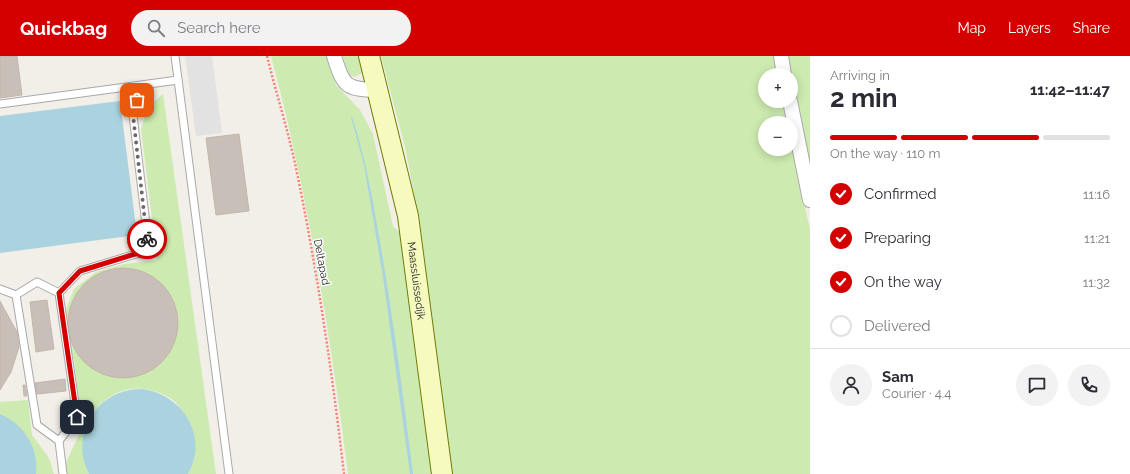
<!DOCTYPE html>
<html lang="en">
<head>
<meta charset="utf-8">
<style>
	body { margin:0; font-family:Raleway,sans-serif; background:#f2f2f3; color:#2b2b33; height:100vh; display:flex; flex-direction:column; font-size:15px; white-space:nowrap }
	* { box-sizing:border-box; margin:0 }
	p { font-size:13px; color:#7c7c81 }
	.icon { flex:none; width:22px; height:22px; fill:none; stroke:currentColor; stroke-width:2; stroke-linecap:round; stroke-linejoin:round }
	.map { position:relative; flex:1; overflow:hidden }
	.side { display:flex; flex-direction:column; background:#fff; width:320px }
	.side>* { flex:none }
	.fabs { position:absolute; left:758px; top:12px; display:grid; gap:8px }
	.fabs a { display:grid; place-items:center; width:40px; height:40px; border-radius:50%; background:#fff; box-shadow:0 2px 10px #0003; font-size:20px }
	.pin { position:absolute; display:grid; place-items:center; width:34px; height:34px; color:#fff; margin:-17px; border-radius:8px; box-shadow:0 2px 6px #0006 }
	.courier { position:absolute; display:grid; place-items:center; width:40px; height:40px; margin:-20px; border:3px solid #d40000; border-radius:50%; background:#fff; color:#222; box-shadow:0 1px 5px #0007 }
	.headline em { font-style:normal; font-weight:700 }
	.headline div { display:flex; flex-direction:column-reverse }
	.headline { display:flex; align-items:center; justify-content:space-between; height:68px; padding:0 20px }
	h1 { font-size:26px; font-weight:700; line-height:30px }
	.bar { display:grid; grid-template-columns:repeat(4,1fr); gap:6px 4px; align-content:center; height:48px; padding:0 20px }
	.bar i { height:5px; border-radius:3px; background:#e1e1e2 }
	.bar .current { background:#d40000 }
	.bar p { grid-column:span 4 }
	.line { display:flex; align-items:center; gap:10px; padding:0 20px; border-top:1px solid #e1e1e2 }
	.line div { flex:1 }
	.round { display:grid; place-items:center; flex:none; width:42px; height:42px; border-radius:21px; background:#f2f2f3 }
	ol { padding:0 20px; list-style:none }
	li { display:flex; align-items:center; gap:12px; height:44px }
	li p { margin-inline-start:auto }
	li .icon { padding:4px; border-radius:50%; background:#d40000; color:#fff; stroke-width:4 }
	li:last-child { color:#7c7c81 }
	li i { width:22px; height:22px; border:2px solid #e1e1e2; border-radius:50% }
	header { display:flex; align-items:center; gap:24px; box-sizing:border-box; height:56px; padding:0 20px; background:#d40000; color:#fff }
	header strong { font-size:19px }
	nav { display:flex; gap:22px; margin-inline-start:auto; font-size:14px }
	.search { width:280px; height:36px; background:#f2f2f3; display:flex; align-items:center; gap:10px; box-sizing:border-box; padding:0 14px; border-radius:22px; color:#7c7c81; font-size:15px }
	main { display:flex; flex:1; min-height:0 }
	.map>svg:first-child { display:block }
</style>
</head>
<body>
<header>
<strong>Quickbag</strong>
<div class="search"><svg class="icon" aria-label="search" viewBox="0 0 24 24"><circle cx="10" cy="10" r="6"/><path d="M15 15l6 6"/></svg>Search here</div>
<nav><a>Map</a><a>Layers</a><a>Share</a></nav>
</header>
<main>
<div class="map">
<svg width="810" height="418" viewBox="0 0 810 418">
	<rect width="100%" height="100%" fill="#f2efe9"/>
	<!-- grass -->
	<g fill="#cdebb0" fill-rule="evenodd">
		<path d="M271,0H327L336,29L360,54L373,78L393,170L402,179L433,418H348C330,277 308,138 271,0Z"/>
		<path d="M343,0H361L363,13L362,17L354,21L348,18Z"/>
		<path d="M381,0H810V150L805,152L810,173V418H452L413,132L405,91ZM765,19H791V45H765ZM765,67H791V93H765Z"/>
		<path d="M163,38L216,418H188C198,400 194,393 188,375C185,367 183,356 178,349C175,344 166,340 160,337C110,316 66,371 89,418H66L65,409L82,372L74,304L64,281V259L74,233L96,216L124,208L157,204L141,73L148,51Z"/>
		<path d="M28,344L32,379L49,402L54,418H36C38,391 24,370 0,358V346Z"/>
	</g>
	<!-- parking -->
	<path fill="#e2e2e2" d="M185,0H212L222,77L196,80Z"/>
	<!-- water -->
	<g fill="#aad3df">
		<path d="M120,45L137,179L0,197V60Z"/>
		<path d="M351,61H352C365,100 372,140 379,180C393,259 403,339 413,418H410L383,221L364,109Z"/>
		<path d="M142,333C183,338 209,381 188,418H89C68,378 98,332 142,333Z"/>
		<path d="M0,358C24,368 39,392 36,418H0Z"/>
	</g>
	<!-- building -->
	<g fill="#c7bfb8" stroke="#c4b6ab">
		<path d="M0,0H17L22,39L0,42Z"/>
		<path d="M239,78L249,155L216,159L206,82Z"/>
		<circle cx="123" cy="267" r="55"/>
		<path d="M47,244L54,293L36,296L30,246Z"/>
		<path d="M0,245L17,276L19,291L11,316L0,334Z"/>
		<path d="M65,323L66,335L37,338L35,327Z"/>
		<path d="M23,329H25L27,340H24Z"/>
	</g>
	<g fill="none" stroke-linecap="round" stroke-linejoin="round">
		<!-- lane casing -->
		<g stroke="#a9a9a9" stroke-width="9">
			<g id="lane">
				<path d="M175,0L229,418"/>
				<path d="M0,48L178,24"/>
				<path d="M0,233L16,239"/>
				<path d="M59,237L80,215L149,194L133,59L142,30"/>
				<path d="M59,385L37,369L16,239L37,226L59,237L77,361L59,385L63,418"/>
			</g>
		</g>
		<!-- street casing -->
		<g stroke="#a9a9a9" stroke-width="16">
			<g id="street">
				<path d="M334,0C344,31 345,33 378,34"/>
				<path d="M781,0L784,19"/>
				<path d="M790,45L810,144"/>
			</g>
		</g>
		<!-- secondary casing -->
		<g stroke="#707d05" stroke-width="22">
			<g id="secondary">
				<path id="s1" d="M369,0L408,160L442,418"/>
			</g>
		</g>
		<!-- path -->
		<path stroke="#fa8072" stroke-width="2.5" stroke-dasharray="2 2" stroke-linecap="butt" d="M267,0C276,37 288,74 296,112C317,213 332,315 344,418"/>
		<!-- lane -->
		<use href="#lane" stroke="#fff" stroke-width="7"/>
		<!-- street -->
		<use href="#street" stroke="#fff" stroke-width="14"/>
		<!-- secondary -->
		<use href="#secondary" stroke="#f7fabf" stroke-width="20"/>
	</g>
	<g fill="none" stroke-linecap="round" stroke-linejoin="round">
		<!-- done -->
		<path stroke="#6b6a68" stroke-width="4" stroke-dasharray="0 7.2" d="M137,44L133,59L147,183"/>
		<!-- route -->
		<path stroke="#d40000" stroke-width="5" d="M77,361L59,237L80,215L148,194L147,183"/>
	</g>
	<g text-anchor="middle" stroke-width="3" stroke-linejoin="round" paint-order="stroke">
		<!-- street labels -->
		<g font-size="11" fill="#222" stroke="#fff">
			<text transform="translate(322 206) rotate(79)" y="4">Deltapad</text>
			<text dy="4" stroke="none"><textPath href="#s1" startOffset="230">Maassluissedijk</textPath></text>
		</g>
	</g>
</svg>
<div class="fabs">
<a>+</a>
<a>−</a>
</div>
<div class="pin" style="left:137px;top:44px;background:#ea580c"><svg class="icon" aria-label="bag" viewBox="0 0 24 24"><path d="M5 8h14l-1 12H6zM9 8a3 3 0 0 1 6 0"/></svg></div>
<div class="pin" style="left:77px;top:361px;background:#1f2937"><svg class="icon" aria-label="home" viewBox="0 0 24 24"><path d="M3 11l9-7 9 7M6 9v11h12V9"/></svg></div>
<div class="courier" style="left:147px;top:183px"><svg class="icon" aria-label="bike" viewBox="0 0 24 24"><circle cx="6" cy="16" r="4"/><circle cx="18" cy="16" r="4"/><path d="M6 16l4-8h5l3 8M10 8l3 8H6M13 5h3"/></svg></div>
</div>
<section class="side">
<div class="headline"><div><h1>2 min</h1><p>Arriving in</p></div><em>11:42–11:47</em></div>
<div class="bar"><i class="current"></i><i class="current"></i><i class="current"></i><i></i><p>On the way · 110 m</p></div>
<ol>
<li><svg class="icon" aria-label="check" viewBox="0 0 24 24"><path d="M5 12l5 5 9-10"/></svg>Confirmed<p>11:16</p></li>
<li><svg class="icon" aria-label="check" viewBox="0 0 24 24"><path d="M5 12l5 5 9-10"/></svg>Preparing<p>11:21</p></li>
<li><svg class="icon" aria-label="check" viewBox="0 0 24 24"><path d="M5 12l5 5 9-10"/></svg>On the way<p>11:32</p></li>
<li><i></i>Delivered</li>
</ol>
<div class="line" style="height:72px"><a class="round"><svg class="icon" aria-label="person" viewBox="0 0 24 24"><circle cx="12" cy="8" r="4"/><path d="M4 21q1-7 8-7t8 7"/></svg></a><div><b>Sam</b><p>Courier · 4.4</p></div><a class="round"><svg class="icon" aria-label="chat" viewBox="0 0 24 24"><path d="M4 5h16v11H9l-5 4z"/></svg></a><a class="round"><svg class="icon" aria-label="phone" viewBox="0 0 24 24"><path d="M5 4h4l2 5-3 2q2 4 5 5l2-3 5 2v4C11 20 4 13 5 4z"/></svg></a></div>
</section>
</main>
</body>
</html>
